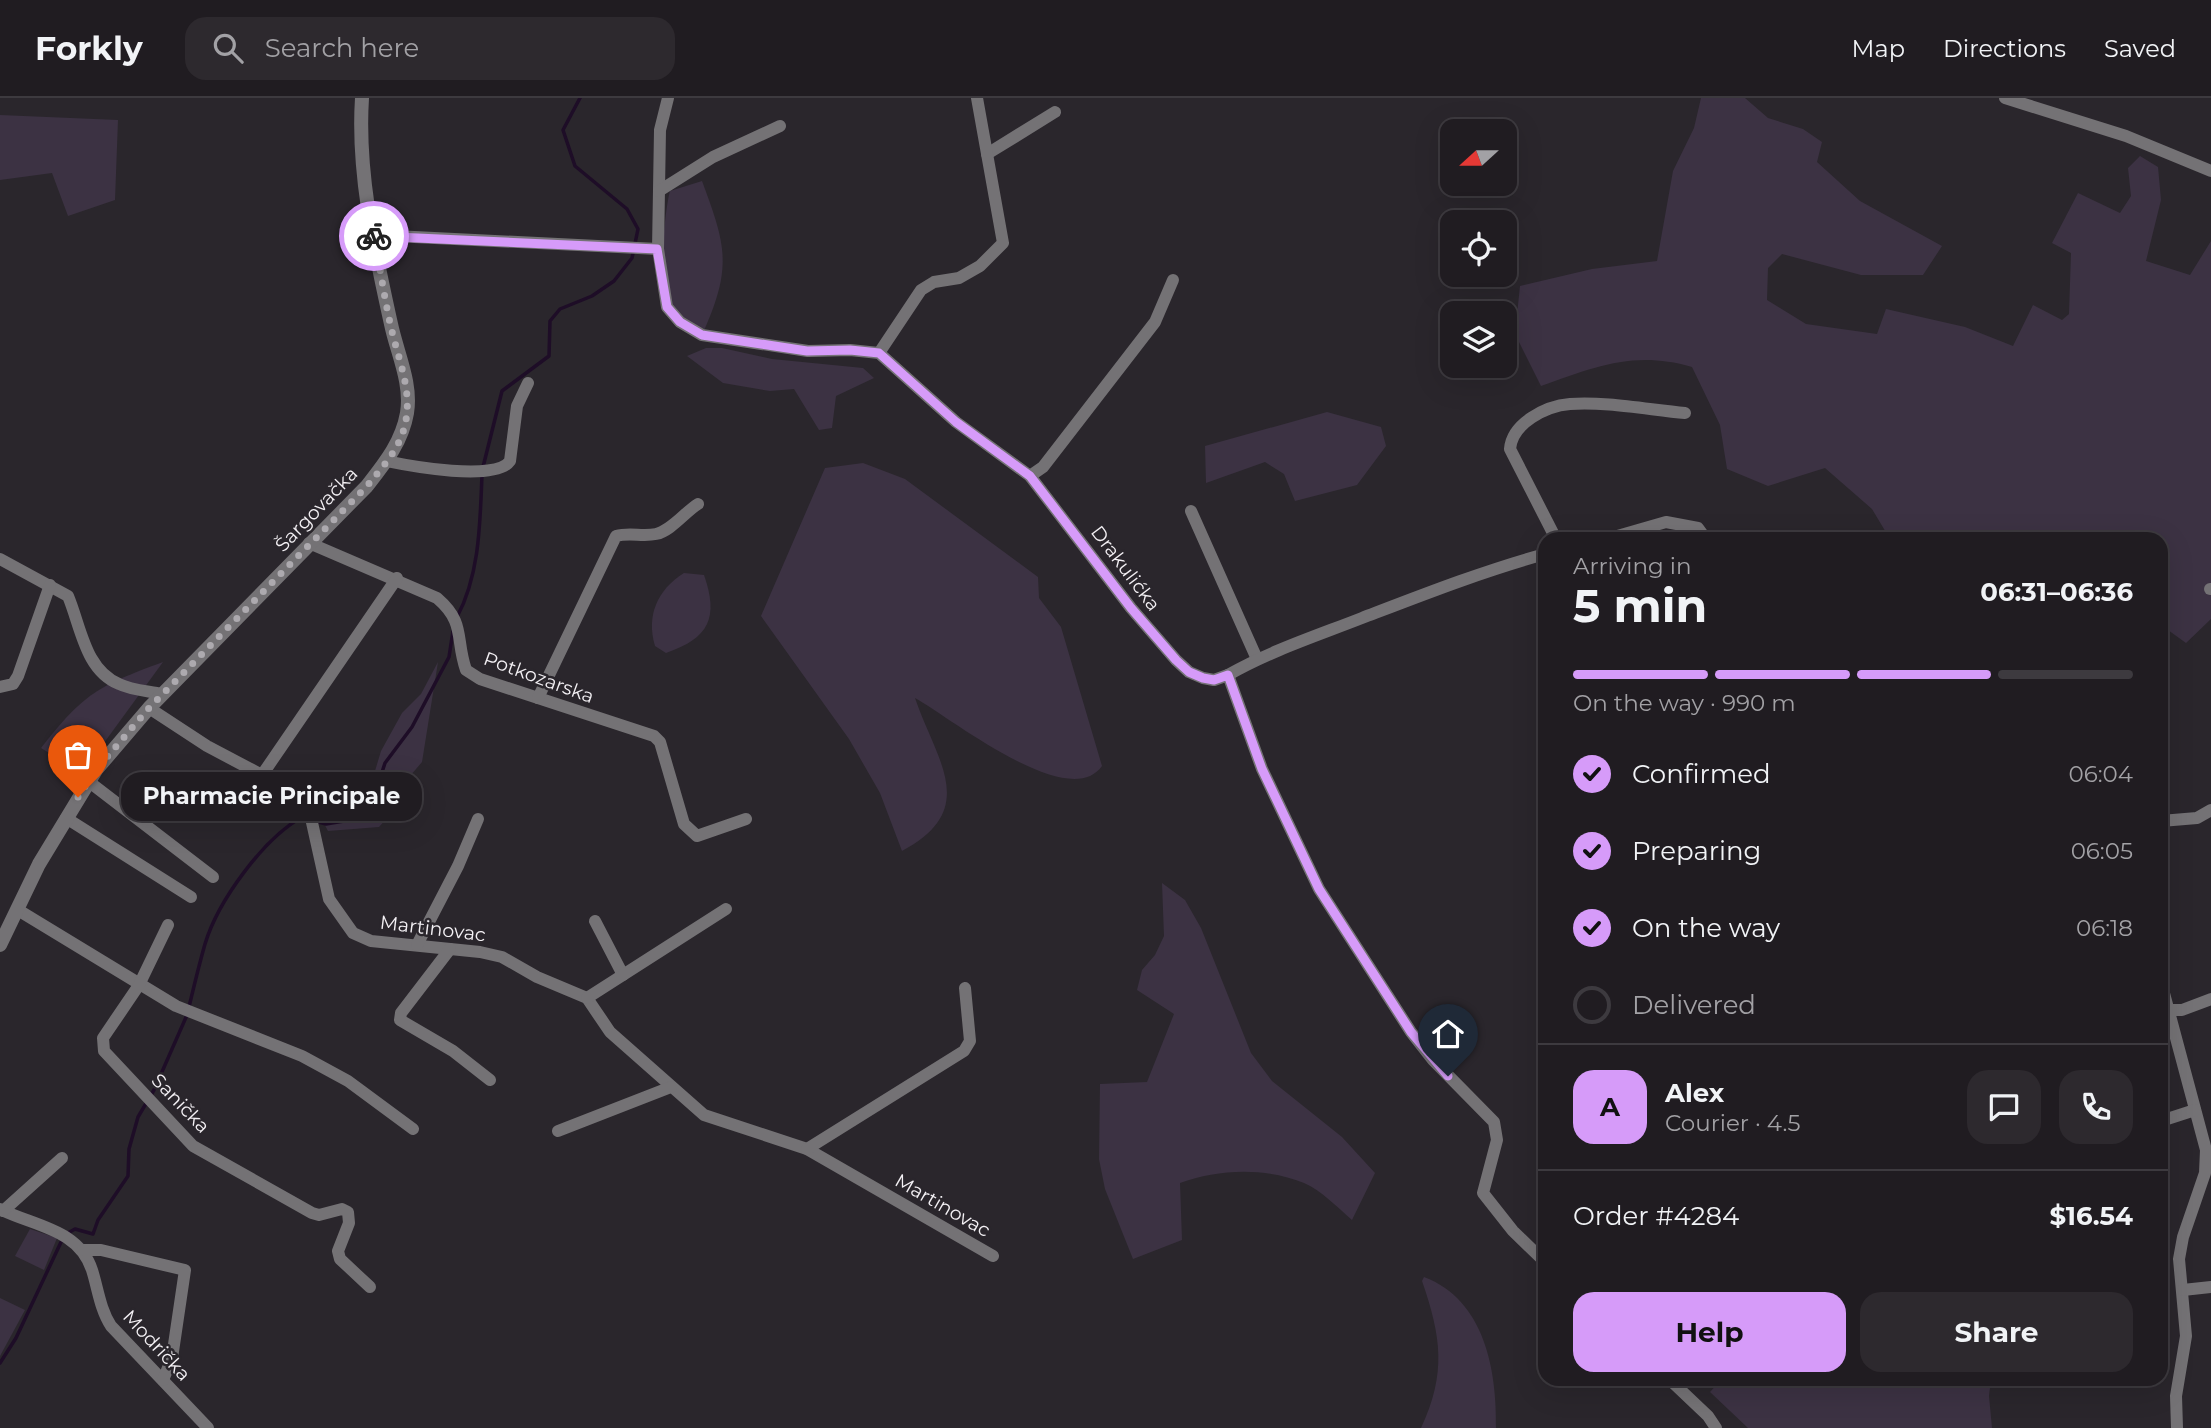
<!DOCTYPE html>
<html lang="en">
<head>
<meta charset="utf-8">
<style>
	body { margin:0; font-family:Montserrat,sans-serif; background:#2d292e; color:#f1f3f6; height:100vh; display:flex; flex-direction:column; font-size:26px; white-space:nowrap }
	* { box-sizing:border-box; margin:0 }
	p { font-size:23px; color:#a2a1a5 }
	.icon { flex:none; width:38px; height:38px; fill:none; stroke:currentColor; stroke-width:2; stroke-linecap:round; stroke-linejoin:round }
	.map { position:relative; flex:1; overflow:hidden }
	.sheet { position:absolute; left:1538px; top:434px; width:630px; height:854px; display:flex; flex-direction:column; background:#201c21; border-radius:21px; box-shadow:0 7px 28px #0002,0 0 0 2px #3d3a3f }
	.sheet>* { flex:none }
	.needle { width:46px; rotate:249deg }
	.tools { position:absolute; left:1440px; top:21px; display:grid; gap:14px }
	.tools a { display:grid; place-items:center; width:77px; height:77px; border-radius:14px; background:#201c21; box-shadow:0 7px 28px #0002,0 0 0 2px #3d3a3f; font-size:35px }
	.pin { position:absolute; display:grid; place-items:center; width:60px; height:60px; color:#fff; margin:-72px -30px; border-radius:50% 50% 50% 0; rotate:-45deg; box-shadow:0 0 7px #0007 }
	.pin .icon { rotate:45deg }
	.courier { position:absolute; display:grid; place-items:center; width:70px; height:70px; margin:-35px; border:5px solid #d69bf9; border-radius:50%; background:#fff; color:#222; box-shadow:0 2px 9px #0007 }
	.bubble { position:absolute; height:49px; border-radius:21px; background:#201c21; box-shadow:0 7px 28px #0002,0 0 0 2px #3d3a3f; font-size:23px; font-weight:700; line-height:49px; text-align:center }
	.overview em { font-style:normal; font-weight:700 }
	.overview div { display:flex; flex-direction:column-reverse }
	.overview { display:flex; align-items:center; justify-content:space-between; height:119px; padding:0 35px }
	h1 { font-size:46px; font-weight:700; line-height:52px }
	.bar { display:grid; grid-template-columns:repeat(4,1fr); gap:10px 7px; align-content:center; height:84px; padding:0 35px }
	.bar i { height:9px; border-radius:5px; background:#3d3a3f }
	.bar .active { background:#d69bf9 }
	.bar p { grid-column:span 4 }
	.line { display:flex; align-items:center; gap:18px; padding:0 35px; border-top:2px solid #3d3a3f }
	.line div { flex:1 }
	.round { display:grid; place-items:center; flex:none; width:74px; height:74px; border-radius:21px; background:#2d292e }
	ol { padding:0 35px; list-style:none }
	li { display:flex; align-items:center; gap:21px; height:77px }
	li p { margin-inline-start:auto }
	li .icon { padding:7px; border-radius:50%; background:#d69bf9; color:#111; stroke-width:4 }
	li:last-child { color:#a2a1a5 }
	li i { width:38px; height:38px; border:4px solid #3d3a3f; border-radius:50% }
	.action { display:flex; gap:14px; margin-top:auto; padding:14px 35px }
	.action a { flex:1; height:80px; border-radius:21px; background:#d69bf9; color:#111; font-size:28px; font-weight:700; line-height:80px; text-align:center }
	.action a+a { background:#2d292e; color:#f1f3f6 }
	header { display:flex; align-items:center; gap:42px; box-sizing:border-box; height:98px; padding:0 35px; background:#201c21; border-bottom:2px solid #3d3a3f }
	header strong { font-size:33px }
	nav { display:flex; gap:38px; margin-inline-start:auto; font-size:24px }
	.search { width:490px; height:63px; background:#2d292e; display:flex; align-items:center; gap:18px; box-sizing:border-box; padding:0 24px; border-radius:21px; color:#a2a1a5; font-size:26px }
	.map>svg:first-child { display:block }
</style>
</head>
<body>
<header>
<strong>Forkly</strong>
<div class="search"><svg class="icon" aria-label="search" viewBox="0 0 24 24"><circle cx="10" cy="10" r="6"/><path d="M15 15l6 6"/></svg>Search here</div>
<nav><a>Map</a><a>Directions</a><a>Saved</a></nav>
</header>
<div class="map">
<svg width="2211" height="1330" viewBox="0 0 2211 1330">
	<rect width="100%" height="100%" fill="#2a262c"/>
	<!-- green -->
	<g fill="#3c3243">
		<path d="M1701,0H1745L1768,20L1803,31L1822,44L1817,64L1860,103L1942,148L1923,177H1861L1782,156L1768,170L1767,202L1806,226L1877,236L1886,211L1965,229L2013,248L2033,207L2062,222L2069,216L2071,155L2052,145L2078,95L2120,115L2131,98L2128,70L2140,58L2158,69L2161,102L2146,163L2190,177L2211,143V521L2186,545L2161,527V441H1890L1872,411L1825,370L1768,388L1727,371L1720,327L1692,269C1634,252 1595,269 1541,288L1515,236L1520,188L1592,171L1657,163L1673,73L1694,30Z"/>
		<path d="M0,17L118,22L115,102L68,118L52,75L0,82Z"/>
		<path d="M702,83C727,150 732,170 702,237C685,227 669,214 663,192C659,177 665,110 670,93Z"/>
		<path d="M706,250H722L772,261L863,270L874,280L836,298L832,330L819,332L794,291L770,293L723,285L687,258Z"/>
		<path d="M1327,314L1381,329L1386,348L1357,387L1295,403L1284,376L1265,364L1206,385L1205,348Z"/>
		<path d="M863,365L905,381L1038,479L1039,500L1061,529L1102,668C1069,715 951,620 915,600C936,662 981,711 902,753L880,695L849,641L761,518L825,370Z"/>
		<path d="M684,475L704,477C719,520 709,540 666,555L655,548C646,518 657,492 684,475Z"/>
		<path d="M163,564L82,675L41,650C84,595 98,588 163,564Z"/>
		<path d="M438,564L422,664L410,678L396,710L379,729L328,733L307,693L343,698L363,687L375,673L381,653L402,615L421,596Z"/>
		<path d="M1162,785L1185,802L1201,830L1251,955L1272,983L1342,1039L1375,1075L1352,1122C1337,1109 1322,1093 1304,1085C1265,1069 1218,1071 1180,1085L1182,1142L1133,1161L1105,1091L1099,1061L1100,986L1147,984L1174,916L1137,892L1142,872L1155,857L1164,838Z"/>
		<path d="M30,1131L57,1140L44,1172L15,1158Z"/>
		<path d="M1424,1179C1485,1202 1497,1273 1496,1330H1421C1447,1275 1441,1238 1422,1183Z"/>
		<path d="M0,1200L25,1212L0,1258Z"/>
		<path d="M1722,1281H1991L1989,1298L1992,1330H1748L1710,1294Z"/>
	</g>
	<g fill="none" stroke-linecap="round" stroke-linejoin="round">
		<!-- stream -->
		<g stroke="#1e0d27" stroke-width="3.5">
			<path d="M483,369L502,293L549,258L550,223L560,211L592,198L614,183L632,160L638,131L627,111L575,68L563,32L580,0"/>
			<path d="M457,519C480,476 480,424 482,377"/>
			<path d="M315,723L326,726L356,721L372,705L385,665L412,629L449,559L453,533"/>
			<path d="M189,909C194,888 199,867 205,846C218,803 263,741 302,719L307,720"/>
			<path d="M66,1136L75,1131L93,1136L98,1122L128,1078L129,1051L138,1019L154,992L187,917"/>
			<path d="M0,1265L16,1240L62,1142"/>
		</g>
		<!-- minor -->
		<g stroke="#747275" stroke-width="12">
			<path d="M668,0L660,32L658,151L667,209L680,224L702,237L808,253L850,252L879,255L956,324L1030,378L1131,510L1176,562L1189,574L1203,580L1214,582L1228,577L1262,671L1319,791L1411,934L1433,962L1494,1024L1497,1042L1483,1095L1513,1133L1545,1164"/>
			<path d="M2005,0L2126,38L2211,73"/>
			<path d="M987,56L1055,14"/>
			<path d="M659,93L713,59L780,28"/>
			<path d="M374,137L658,151"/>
			<path d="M879,255L921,192L934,184L959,180L980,168L1003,145L977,0"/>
			<path d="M386,363C410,368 496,384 510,363L517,308L528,285"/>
			<path d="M1030,378L1043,369L1155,224L1173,182"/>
			<path d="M1191,413L1257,561"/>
			<path d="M1556,441L1510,351C1512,325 1546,308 1570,306C1603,303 1651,312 1685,315"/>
			<path d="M1607,441L1666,424L1698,430L1706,441"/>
			<path d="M309,445L437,500C466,525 455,540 466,572L480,581L654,638L660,644L684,726L697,738L746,721"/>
			<path d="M0,461L68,498C81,529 85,572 119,586C131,592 148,593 162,596"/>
			<path d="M2210,491H2211"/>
			<path d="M1228,577C1270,553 1316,538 1362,520C1422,497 1483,473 1545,456"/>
			<path d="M0,589L13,586L18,578L50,487"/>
			<path d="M538,600L616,438C630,434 642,439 656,436C671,433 685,414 698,406"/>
			<path d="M149,610L207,648L294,694L309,711L329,801L353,835L371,843L480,854L502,859L537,879L587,900L610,934L704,1017L807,1051L993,1158"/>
			<path d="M262,677L397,480"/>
			<path d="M88,683L213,779"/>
			<path d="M66,720L191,799"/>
			<path d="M2161,723L2197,720L2211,712"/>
			<path d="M18,812L176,908L302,958L348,983L413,1031"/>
			<path d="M595,823L623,877"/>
			<path d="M168,827L139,887L103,940L104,953L193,1048L312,1115L319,1117L342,1111L348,1114L349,1125L338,1153L340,1161L370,1189"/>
			<path d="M417,847L458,768L478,721"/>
			<path d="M450,851L401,915L400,922L453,953L490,982"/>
			<path d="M2161,884L2206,1052L2205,1075L2183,1139L2179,1161L2186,1238L2176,1298L2177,1330"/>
			<path d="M587,900L726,811"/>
			<path d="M2169,912H2182L2211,901"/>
			<path d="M2161,1023L2195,1012"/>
			<path d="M558,1033L671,989"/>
			<path d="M807,1051L964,953L970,943L965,890"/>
			<path d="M0,1111C34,1128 79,1131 92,1172C98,1191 100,1211 111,1228L208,1330"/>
			<path d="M3,1113L62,1060"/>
			<path d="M83,1152H101L185,1172L172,1260L163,1282"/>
			<path d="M2183,1192L2211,1189"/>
			<path d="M1669,1281L1708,1318L1716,1330"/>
		</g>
		<!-- tertiary -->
		<path stroke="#747275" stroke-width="14" d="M0,847L39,766L96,672L149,610L367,388C385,365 402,344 407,315C412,285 397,255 391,226C375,153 357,76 362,0"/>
	</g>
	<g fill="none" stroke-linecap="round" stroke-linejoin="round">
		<!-- done -->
		<path stroke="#adaaaf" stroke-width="7" stroke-dasharray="0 12.6" d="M78,699L96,672L149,610L367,388C380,372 396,355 403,334C415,297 399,265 391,229C384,199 380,168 374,138"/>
		<!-- route -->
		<path stroke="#d69bf9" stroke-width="9" d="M374,138L657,151L667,209L680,224L702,237L807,253L850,252L879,255L956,324L1030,378L1131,510L1176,562L1189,574L1203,580L1214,582L1228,577L1262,671L1319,791L1411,934L1448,978"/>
	</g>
	<g text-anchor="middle" stroke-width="5" stroke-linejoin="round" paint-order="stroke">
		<!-- street labels -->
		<g font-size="19" fill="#f4f1f5" stroke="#2a262c">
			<text transform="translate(316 411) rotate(-46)" y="7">Šargovačka</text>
			<text transform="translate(1126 470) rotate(53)" y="7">Drakulićka</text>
			<text transform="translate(539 579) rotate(20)" y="7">Potkozarska</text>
			<text transform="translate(433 830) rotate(7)" y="7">Martinovac</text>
			<text transform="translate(181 1005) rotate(46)" y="7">Sanička</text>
			<text transform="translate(943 1107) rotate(30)" y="7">Martinovac</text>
			<text transform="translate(157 1247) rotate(47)" y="7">Modrička</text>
		</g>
	</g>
</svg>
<div class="tools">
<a><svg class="needle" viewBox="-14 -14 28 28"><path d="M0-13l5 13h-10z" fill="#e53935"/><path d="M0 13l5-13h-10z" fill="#a2a1a5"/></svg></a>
<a><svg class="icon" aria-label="locate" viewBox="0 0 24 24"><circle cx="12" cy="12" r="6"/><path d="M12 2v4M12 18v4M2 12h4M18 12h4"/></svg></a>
<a><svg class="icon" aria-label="layers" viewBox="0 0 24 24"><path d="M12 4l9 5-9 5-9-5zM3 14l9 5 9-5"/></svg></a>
</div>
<div class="pin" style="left:78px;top:699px;background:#ea580c"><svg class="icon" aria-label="bag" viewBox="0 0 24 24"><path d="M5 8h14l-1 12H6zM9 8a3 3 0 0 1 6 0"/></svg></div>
<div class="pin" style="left:1448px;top:978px;background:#1f2937"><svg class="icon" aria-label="home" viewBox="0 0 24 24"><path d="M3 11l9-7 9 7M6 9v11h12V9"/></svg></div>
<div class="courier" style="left:374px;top:138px"><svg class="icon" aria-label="bike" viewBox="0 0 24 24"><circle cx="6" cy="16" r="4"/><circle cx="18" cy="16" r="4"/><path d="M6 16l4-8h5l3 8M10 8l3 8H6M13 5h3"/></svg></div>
<div class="bubble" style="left:121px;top:674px;width:301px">Pharmacie Principale</div>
<section class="sheet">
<div class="overview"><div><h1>5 min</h1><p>Arriving in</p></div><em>06:31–06:36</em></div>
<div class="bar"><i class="active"></i><i class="active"></i><i class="active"></i><i></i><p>On the way · 990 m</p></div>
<ol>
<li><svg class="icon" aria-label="check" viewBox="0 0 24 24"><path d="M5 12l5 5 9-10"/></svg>Confirmed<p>06:04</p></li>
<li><svg class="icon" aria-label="check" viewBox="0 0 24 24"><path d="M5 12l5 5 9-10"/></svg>Preparing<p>06:05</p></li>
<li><svg class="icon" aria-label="check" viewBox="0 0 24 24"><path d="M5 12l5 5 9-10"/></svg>On the way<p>06:18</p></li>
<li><i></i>Delivered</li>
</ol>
<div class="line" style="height:126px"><b class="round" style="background:#d69bf9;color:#111">A</b><div><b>Alex</b><p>Courier · 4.5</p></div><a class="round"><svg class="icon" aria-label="chat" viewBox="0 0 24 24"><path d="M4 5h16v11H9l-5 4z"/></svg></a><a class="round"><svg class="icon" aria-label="phone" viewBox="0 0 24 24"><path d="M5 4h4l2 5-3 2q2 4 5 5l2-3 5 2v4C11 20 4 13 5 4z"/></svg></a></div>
<div class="line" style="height:91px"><div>Order #4284</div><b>$16.54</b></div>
<div class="action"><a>Help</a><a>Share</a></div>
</section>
</div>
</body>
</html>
